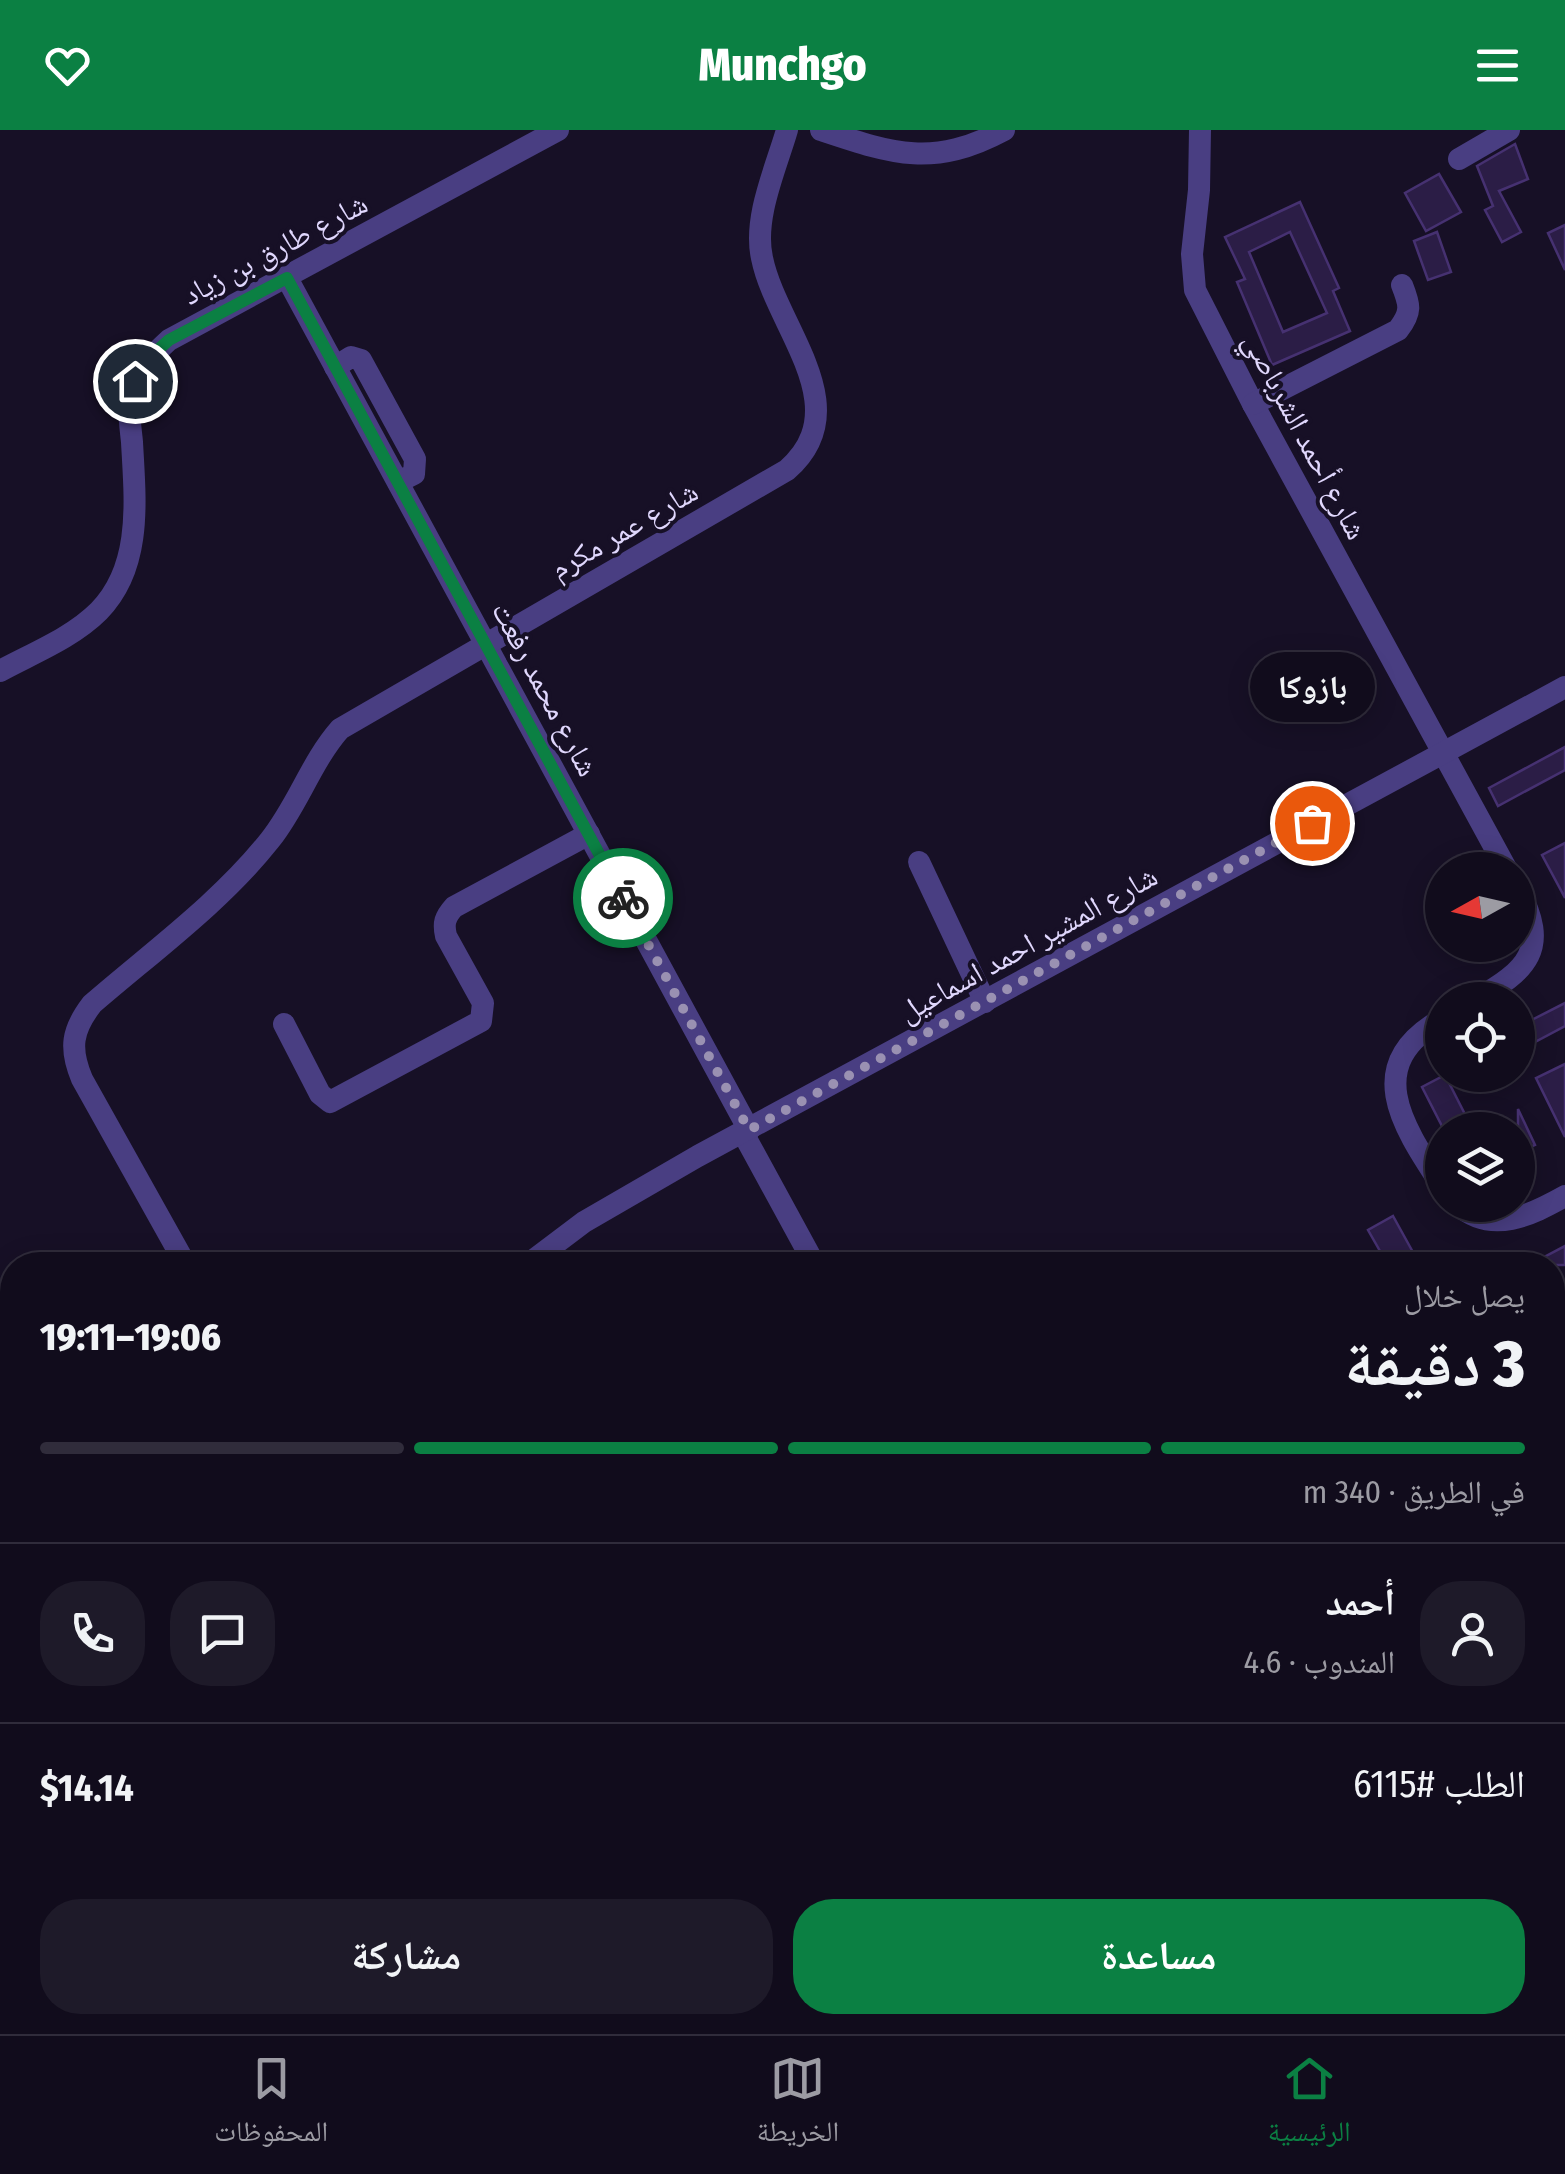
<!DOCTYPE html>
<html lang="ar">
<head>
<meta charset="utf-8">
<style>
	body { margin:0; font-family:"Fira Sans Condensed","Noto Naskh Arabic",sans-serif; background:#1e1a29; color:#f1f3f6; direction:rtl; height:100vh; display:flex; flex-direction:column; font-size:38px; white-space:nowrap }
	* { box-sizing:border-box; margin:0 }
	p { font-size:32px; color:#9c9ba3 }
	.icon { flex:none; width:55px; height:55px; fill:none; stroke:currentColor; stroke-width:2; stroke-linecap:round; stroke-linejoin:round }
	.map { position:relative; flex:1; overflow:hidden; direction:ltr }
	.panel { position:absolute; left:0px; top:1122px; width:1565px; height:782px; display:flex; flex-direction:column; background:#110c1c; border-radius:40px 40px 0 0; box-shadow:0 5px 25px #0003,0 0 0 2px #302c3b; direction:rtl }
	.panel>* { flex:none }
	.needle { width:65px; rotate:262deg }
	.fabs { position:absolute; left:1425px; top:722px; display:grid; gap:20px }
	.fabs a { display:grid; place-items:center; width:110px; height:110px; border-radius:50%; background:#110c1c; box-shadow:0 5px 25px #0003,0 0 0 2px #302c3b; font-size:50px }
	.pin { position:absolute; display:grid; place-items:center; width:85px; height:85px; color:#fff; margin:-42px; border:5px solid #fff; border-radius:50%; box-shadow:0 2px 10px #0007 }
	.courier { position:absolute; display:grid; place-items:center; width:100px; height:100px; margin:-50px; border:8px solid #0b8043; border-radius:50%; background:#fff; color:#222; box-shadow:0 2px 12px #0007 }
	.bubble { position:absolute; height:70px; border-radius:35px; background:#110c1c; box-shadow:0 5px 25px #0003,0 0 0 2px #302c3b; font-size:32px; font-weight:800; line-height:70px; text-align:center; direction:rtl }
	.summary em { font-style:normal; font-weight:800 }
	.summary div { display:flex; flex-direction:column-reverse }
	.summary { display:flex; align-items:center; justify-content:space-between; height:170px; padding:0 40px }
	h1 { font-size:65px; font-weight:800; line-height:75px }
	.bar { display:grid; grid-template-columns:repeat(4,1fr); gap:15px 10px; align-content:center; height:120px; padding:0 40px }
	.bar i { height:12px; border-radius:8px; background:#302c3b }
	.bar .current { background:#0b8043 }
	.bar p { grid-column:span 4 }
	.line { display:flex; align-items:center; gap:25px; padding:0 40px; border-top:2px solid #302c3b }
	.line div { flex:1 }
	.round { display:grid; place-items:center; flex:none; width:105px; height:105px; border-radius:40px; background:#1e1a29 }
	.cta { display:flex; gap:20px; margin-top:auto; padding:20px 40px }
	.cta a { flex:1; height:115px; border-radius:40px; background:#0b8043; color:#fff; font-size:40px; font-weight:800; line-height:115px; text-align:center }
	.cta a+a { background:#1e1a29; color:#f1f3f6 }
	header { display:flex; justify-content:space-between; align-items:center; height:130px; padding:0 40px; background:#0b8043; color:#fff; font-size:45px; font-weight:800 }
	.tab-bar { display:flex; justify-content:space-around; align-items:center; height:140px; border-top:2px solid #302c3b; background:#110c1c; font-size:28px; color:#9c9ba3 }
	.tab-bar a { display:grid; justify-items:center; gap:5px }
	.tab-bar .current { color:#0b8043 }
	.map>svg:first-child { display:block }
</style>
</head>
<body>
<header><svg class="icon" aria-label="menu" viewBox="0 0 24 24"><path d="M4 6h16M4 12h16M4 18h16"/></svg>Munchgo<svg class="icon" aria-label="heart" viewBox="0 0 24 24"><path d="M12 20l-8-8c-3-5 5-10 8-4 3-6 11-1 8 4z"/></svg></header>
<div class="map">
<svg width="1565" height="1904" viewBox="0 0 1565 1904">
	<rect width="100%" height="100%" fill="#171026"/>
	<!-- building -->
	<g fill="#2b1d46" stroke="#463171" stroke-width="2.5" fill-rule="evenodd">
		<path d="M1515,14L1528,49L1499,61L1521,102L1502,112L1485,80L1493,76L1477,36Z"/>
		<path d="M1439,44L1461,82L1426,101L1405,63Z"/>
		<path d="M1300,72L1339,158L1333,161L1350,201L1272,235L1237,152L1245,149L1225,107ZM1290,102L1327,183L1283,202L1249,122Z"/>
		<path d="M1565,95V140L1548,103Z"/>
		<path d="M1437,102L1451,142L1428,150L1414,111Z"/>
		<path d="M1565,617V640L1498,676L1489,658Z"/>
		<path d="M1565,713V768L1542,725Z"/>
		<path d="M1565,873V896L1518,921V897Z"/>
		<path d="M1565,934V1007L1536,948Z"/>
		<path d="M1445,945L1473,1000H1444L1422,957Z"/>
		<path d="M1518,979L1535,1015L1518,1023Z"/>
		<path d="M1393,1086L1420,1135H1388L1368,1100Z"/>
		<path d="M1565,1116V1135H1529Z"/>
	</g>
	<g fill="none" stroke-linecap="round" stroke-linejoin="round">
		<!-- minor -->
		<g stroke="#493e82" stroke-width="22">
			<path d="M821,0C893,24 933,38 1004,0"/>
			<path d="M1200,0L1199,60L1192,124L1195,160L1253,274L1507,740"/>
			<path d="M1459,29L1509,0"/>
			<path d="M287,148L749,1000"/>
			<path d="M335,237L351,227L361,230L415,329L414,344L398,352"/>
			<path d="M1253,274L1398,200C1412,182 1410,175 1402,155"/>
			<path d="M0,541C33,523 72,508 99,481C143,436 135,369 132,312C130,292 126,271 135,251C143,234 156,222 169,210L558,0"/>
			<path d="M919,732L985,872"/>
			<path d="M1475,870C1528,840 1550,819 1518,759"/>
			<path d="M1442,889C1361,935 1402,995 1442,1056"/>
			<path d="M284,894L320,964L330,972L481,891L483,873L446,806C443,793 445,787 454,777L589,704"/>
			<path d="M743,1003L815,1135"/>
			<path d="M1458,1075C1492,1105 1531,1085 1565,1066"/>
			<path d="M186,1135L82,949C69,918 72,900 92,874C152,822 221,772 270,710C298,675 311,632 340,599L787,340C859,277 776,198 762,128C753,88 776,38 787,0"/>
			<path d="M527,1135L584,1092L698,1026L1565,557"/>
			<path d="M0,1236L12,1235"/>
			<path d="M1552,1340L1565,1333"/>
			<path d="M1552,1382L1565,1374"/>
			<path d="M0,1639L12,1661"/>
			<path d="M0,1685L12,1707"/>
			<path d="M0,1743L12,1746"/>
			<path d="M667,1892L682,1895L702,1892"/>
			<path d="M530,1904L552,1892"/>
			<path d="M616,1904L648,1892"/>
			<path d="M733,1904V1892"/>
		</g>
	</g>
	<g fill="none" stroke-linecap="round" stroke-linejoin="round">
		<!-- done -->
		<path stroke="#9a91b2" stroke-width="10" stroke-dasharray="0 18" d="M623,768L749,1000L1312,693"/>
		<!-- route -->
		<path stroke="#0b8043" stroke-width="12" d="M135,251L150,227L169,210L287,148L623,768"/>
	</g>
	<g text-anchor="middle" stroke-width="8" stroke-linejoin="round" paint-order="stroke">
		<!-- street labels -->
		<g font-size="30" fill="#e0d7fd" stroke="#171026">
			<text transform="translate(275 119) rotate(-28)" y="10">شارع طارق بن زياد</text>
			<text transform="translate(1305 306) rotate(62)" y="10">شارع أحمد الشرباصي</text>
			<text transform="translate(624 400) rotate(-30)" y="10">شارع عمر مكرم</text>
			<text transform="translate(545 559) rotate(62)" y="10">شارع محمد رفعت</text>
			<text transform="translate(1028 814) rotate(-29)" y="10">شارع المشير احمد اسماعيل</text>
		</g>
	</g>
</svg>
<div class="fabs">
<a><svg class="needle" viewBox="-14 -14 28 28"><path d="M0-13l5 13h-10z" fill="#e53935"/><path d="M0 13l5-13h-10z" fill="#9c9ba3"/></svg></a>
<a><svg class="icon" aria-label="locate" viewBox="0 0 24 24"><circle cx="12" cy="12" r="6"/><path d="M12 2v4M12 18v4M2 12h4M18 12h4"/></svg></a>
<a><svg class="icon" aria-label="layers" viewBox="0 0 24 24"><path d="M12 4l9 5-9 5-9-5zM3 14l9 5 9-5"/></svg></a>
</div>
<div class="pin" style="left:1312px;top:693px;background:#ea580c"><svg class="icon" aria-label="bag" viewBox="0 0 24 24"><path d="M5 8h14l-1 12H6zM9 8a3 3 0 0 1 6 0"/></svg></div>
<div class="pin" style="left:135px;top:251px;background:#1f2937"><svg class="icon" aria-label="home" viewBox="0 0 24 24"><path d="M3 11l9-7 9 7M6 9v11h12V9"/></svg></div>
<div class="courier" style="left:623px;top:768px"><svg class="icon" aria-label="bike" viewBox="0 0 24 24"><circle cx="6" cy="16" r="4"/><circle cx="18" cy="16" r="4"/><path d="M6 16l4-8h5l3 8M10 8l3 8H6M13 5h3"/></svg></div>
<div class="bubble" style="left:1250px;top:522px;width:125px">بازوكا</div>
<section class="panel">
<div class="summary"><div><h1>3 دقيقة</h1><p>يصل خلال</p></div><em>19:06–19:11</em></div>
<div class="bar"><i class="current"></i><i class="current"></i><i class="current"></i><i></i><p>في الطريق · 340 m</p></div>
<div class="line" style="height:180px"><a class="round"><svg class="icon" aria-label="person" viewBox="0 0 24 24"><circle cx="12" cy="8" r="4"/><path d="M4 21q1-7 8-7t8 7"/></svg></a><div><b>أحمد</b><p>المندوب · 4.6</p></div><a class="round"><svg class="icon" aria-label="chat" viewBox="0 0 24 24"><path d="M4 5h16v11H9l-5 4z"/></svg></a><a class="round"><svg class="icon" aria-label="phone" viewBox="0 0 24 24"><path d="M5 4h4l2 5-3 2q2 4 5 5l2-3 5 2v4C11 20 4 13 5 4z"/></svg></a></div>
<div class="line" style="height:130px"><div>الطلب #6115</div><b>$14.14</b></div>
<div class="cta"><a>مساعدة</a><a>مشاركة</a></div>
</section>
</div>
<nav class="tab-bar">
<a class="current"><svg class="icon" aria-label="home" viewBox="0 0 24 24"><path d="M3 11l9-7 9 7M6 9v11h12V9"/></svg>الرئيسية</a>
<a><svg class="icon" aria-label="map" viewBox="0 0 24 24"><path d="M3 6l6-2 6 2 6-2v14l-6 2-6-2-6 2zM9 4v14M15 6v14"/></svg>الخريطة</a>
<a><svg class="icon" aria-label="saved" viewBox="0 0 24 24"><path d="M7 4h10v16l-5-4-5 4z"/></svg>المحفوظات</a>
</nav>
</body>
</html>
